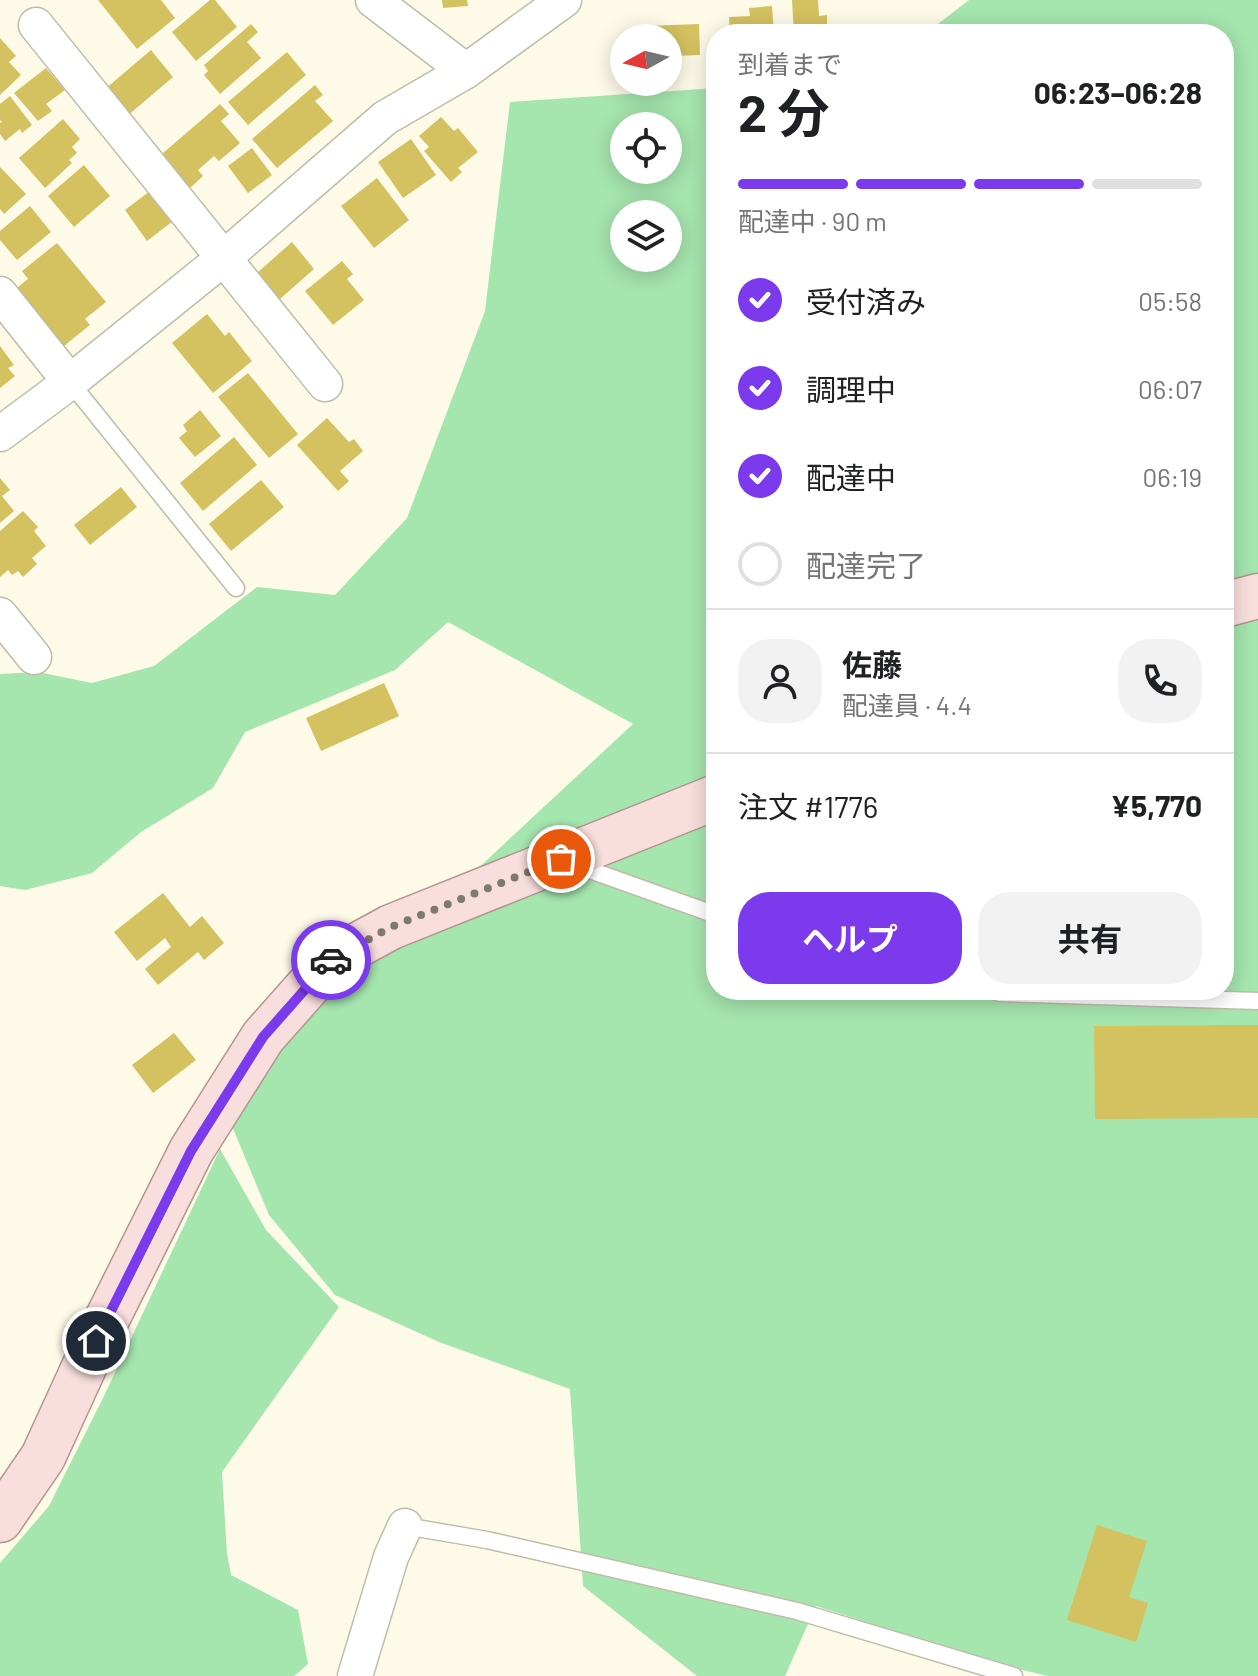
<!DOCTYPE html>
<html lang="ja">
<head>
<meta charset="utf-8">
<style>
	body { margin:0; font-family:Barlow,"Noto Sans JP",sans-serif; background:#f2f2f2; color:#202124; height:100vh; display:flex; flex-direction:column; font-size:30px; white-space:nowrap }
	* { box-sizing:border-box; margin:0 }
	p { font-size:26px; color:#757577 }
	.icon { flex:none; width:44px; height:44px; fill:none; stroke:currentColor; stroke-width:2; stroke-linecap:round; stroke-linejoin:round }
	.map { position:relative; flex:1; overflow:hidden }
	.drawer { position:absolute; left:706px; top:24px; width:528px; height:976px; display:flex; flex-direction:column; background:#fff; border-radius:32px; box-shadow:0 4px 20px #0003 }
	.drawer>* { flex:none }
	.needle { width:52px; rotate:262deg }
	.controls { position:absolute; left:610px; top:24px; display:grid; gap:16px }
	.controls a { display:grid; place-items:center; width:72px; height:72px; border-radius:50%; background:#fff; box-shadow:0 4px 20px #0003; font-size:40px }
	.pin { position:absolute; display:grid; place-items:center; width:68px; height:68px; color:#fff; margin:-34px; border:4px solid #fff; border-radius:50%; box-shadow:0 2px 8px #0007 }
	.courier { position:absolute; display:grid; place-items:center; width:80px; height:80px; margin:-40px; border:6px solid #7c3aed; border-radius:50%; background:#fff; color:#222; box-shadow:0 2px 10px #0007 }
	.headline em { font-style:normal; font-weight:700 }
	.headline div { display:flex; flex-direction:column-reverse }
	.headline { display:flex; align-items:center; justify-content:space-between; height:136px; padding:0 32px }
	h1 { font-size:52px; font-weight:700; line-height:60px }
	.bar { display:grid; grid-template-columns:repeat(4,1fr); gap:12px 8px; align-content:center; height:96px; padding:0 32px }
	.bar i { height:10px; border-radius:6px; background:#e0e0e0 }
	.bar .on { background:#7c3aed }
	.bar p { grid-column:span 4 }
	.line { display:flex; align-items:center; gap:20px; padding:0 32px; border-top:2px solid #e0e0e0 }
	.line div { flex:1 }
	.round { display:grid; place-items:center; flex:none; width:84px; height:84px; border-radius:32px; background:#f2f2f2 }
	ol { padding:0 32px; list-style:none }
	li { display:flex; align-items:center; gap:24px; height:88px }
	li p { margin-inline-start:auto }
	li .icon { padding:8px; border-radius:50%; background:#7c3aed; color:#fff; stroke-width:4 }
	li:last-child { color:#757577 }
	li i { width:44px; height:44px; border:4px solid #e0e0e0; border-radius:50% }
	.action { display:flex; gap:16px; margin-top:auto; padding:16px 32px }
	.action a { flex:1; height:92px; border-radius:32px; background:#7c3aed; color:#fff; font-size:32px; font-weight:700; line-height:92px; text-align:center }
	.action a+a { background:#f2f2f2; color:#202124 }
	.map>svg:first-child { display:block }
</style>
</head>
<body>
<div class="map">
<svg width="1258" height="1676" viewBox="0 0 1258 1676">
	<rect width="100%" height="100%" fill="#fdfae7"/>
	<!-- green -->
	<g fill="#a5e5ae" fill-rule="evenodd">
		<path d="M969,0H1258V1676H1048L897,1641L863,1621L816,1606L785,1676H697L583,1586L570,1389L439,1342L335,1295L269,1215L224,1107L319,930L432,911L633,724L448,622L395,670L245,732L213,788L141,832L92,873L25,890L0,886V674L38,672L92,683L154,666L257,587L335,595L407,518L485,311L510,102L716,88V990H1224V34H925ZM624,126H668V170H624ZM624,214H668V258H624Z"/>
		<path d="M220,1149L266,1230L339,1307L222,1472L227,1554L231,1575L298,1610L308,1664L294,1676H0V1563L49,1506L104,1396Z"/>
	</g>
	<!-- building -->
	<g fill="#d4c160">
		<path d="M98,0H161L175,18L137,49Z"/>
		<path d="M210,0H215L237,27L196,61L172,32Z"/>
		<path d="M442,0H467L468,6L443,8Z"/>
		<path d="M792,0H818L819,16L827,15V34H794Z"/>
		<path d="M772,6L774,34H730L729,17L750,16L749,8Z"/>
		<path d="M251,24L258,32L247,42L261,58L220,94L204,75L208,71L204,65Z"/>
		<path d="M699,24L700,55L670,56L668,38H648V26Z"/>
		<path d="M0,38L16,56L9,62L21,75L0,95Z"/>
		<path d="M151,50L173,77L126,117L104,90Z"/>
		<path d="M287,52L306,75L248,125L228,102Z"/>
		<path d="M46,68L65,90L46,104L52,111L38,121L14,93Z"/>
		<path d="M315,85L323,95L315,101L333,121L277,168L252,139Z"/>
		<path d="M10,96L32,125L22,133L20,129L5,141L0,134V123L2,122L0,120V104Z"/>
		<path d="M220,104L229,114L221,121L240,143L219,161L214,156L198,170L203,176L190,188L162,154Z"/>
		<path d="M441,117L454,131L458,128L478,152L458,168L462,172L451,182L424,151L429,147L419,136Z"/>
		<path d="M63,119L80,139L72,147L77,153L69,160L72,163L45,188L19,158Z"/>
		<path d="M411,139L436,175L403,198L378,162Z"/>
		<path d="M252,148L272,175L248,193L228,166Z"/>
		<path d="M84,165L110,196L74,227L48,196Z"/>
		<path d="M0,167L26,194L4,214L0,209Z"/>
		<path d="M377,178L409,220L374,248L341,206Z"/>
		<path d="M150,191L173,221L147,241L125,210Z"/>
		<path d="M30,206L51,232L17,260L0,240V231Z"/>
		<path d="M292,242L314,269L280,299L257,273Z"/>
		<path d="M57,243L106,302L85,319L90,325L60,349L13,291L28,279L22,271Z"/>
		<path d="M342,261L353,274L347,279L364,300L333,325L305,291Z"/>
		<path d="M207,314L225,336L229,332L252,361L213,393L172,343Z"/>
		<path d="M0,346L14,365L8,368L15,376L0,388Z"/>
		<path d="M248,373L298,434L269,458L218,397Z"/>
		<path d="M200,410L221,436L195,457L179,438L187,431L183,425Z"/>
		<path d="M327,418L349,442L354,439L363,451L340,471L349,481L338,491L297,445Z"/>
		<path d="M234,437L257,465L203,511L180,483Z"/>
		<path d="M0,478L10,490L2,496L14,511L0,523Z"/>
		<path d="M261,480L284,507L231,551L209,524Z"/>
		<path d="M121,487L137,507L90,545L74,525Z"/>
		<path d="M23,511L38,527L34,531L46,546L32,558L37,564L23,577L18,571L12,575L8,570L0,577V531Z"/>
		<path d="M384,683L399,716L321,751L306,718Z"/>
		<path d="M163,893L190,927L202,916L224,943L204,960L198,952L158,985L145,969L171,947L165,938L137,961L114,932Z"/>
		<path d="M1258,1025V1118L1095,1119L1094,1026Z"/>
		<path d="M174,1033L196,1060L153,1093L132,1065Z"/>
		<path d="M1097,1525L1147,1541L1129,1597L1148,1603L1136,1642L1067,1620Z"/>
	</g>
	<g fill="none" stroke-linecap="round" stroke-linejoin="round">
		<!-- service casing -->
		<g stroke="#bfbcaa" stroke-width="19">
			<g id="service">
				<path d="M70,382L236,588"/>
				<path d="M573,864L716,915"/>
				<path d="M990,990L1000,993L1258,1001"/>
				<path d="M405,1526L487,1540L797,1611L1014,1676"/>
			</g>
		</g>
		<!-- minor casing -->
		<g stroke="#bfbcaa" stroke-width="37">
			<g id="minor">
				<path d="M373,0L466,71"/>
				<path d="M36,25L325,384"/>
				<path d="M0,294L70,382"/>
				<path d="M0,434L70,382L225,257L385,118L466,71L564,0"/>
				<path d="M0,615L34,657"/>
				<path d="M355,1676L391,1557L405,1526"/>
			</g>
		</g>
		<!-- primary casing -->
		<g stroke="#b29590" stroke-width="47">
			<g id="primary">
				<path d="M1224,605L1258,596"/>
				<path d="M0,1520L43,1457L96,1341L191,1151L263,1037L332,959L391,927L716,797"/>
			</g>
		</g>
		<!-- service -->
		<use href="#service" stroke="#fff" stroke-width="16"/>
		<!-- minor -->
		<use href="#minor" stroke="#fff" stroke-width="34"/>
		<!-- primary -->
		<use href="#primary" stroke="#f8dedc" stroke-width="44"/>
	</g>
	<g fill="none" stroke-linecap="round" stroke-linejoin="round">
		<!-- done -->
		<path stroke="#7d7b70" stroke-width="8" stroke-dasharray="0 14.4" d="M331,960L391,927L561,859"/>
		<!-- route -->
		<path stroke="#7c3aed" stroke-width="10" d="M96,1341L191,1151L263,1037L331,960"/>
	</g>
</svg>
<div class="controls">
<a><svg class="needle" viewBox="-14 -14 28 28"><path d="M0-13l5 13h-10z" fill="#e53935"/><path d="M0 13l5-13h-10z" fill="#757577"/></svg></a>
<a><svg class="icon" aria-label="locate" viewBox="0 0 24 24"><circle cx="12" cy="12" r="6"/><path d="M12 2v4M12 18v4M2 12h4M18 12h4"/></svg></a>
<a><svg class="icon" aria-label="layers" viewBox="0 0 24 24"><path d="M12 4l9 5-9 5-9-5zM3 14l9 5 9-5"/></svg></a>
</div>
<div class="pin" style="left:561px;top:859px;background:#ea580c"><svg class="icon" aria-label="bag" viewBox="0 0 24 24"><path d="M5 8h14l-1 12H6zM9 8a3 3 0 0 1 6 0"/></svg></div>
<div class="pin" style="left:96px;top:1341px;background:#1f2937"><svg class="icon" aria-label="home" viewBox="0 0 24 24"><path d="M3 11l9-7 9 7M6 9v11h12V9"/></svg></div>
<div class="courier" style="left:331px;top:960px"><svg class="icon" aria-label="car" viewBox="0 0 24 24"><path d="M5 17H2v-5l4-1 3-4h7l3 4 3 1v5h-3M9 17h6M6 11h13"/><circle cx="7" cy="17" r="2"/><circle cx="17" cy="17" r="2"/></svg></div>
<section class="drawer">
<div class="headline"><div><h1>2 分</h1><p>到着まで</p></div><em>06:23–06:28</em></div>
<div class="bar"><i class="on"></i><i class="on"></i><i class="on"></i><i></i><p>配達中 · 90 m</p></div>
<ol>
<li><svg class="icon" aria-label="check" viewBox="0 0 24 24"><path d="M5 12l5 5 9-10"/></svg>受付済み<p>05:58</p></li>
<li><svg class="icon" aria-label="check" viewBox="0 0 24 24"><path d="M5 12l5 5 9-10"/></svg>調理中<p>06:07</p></li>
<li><svg class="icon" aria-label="check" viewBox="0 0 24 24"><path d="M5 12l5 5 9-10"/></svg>配達中<p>06:19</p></li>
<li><i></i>配達完了</li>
</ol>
<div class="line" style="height:144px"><a class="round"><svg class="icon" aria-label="person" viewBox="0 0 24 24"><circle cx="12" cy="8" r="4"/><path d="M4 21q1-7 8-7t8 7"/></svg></a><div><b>佐藤</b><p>配達員 · 4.4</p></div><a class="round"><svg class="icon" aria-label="phone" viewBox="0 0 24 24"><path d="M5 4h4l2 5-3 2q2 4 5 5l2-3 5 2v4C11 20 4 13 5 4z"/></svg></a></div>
<div class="line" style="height:104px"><div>注文 #1776</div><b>¥5,770</b></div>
<div class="action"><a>ヘルプ</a><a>共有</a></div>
</section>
</div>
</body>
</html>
